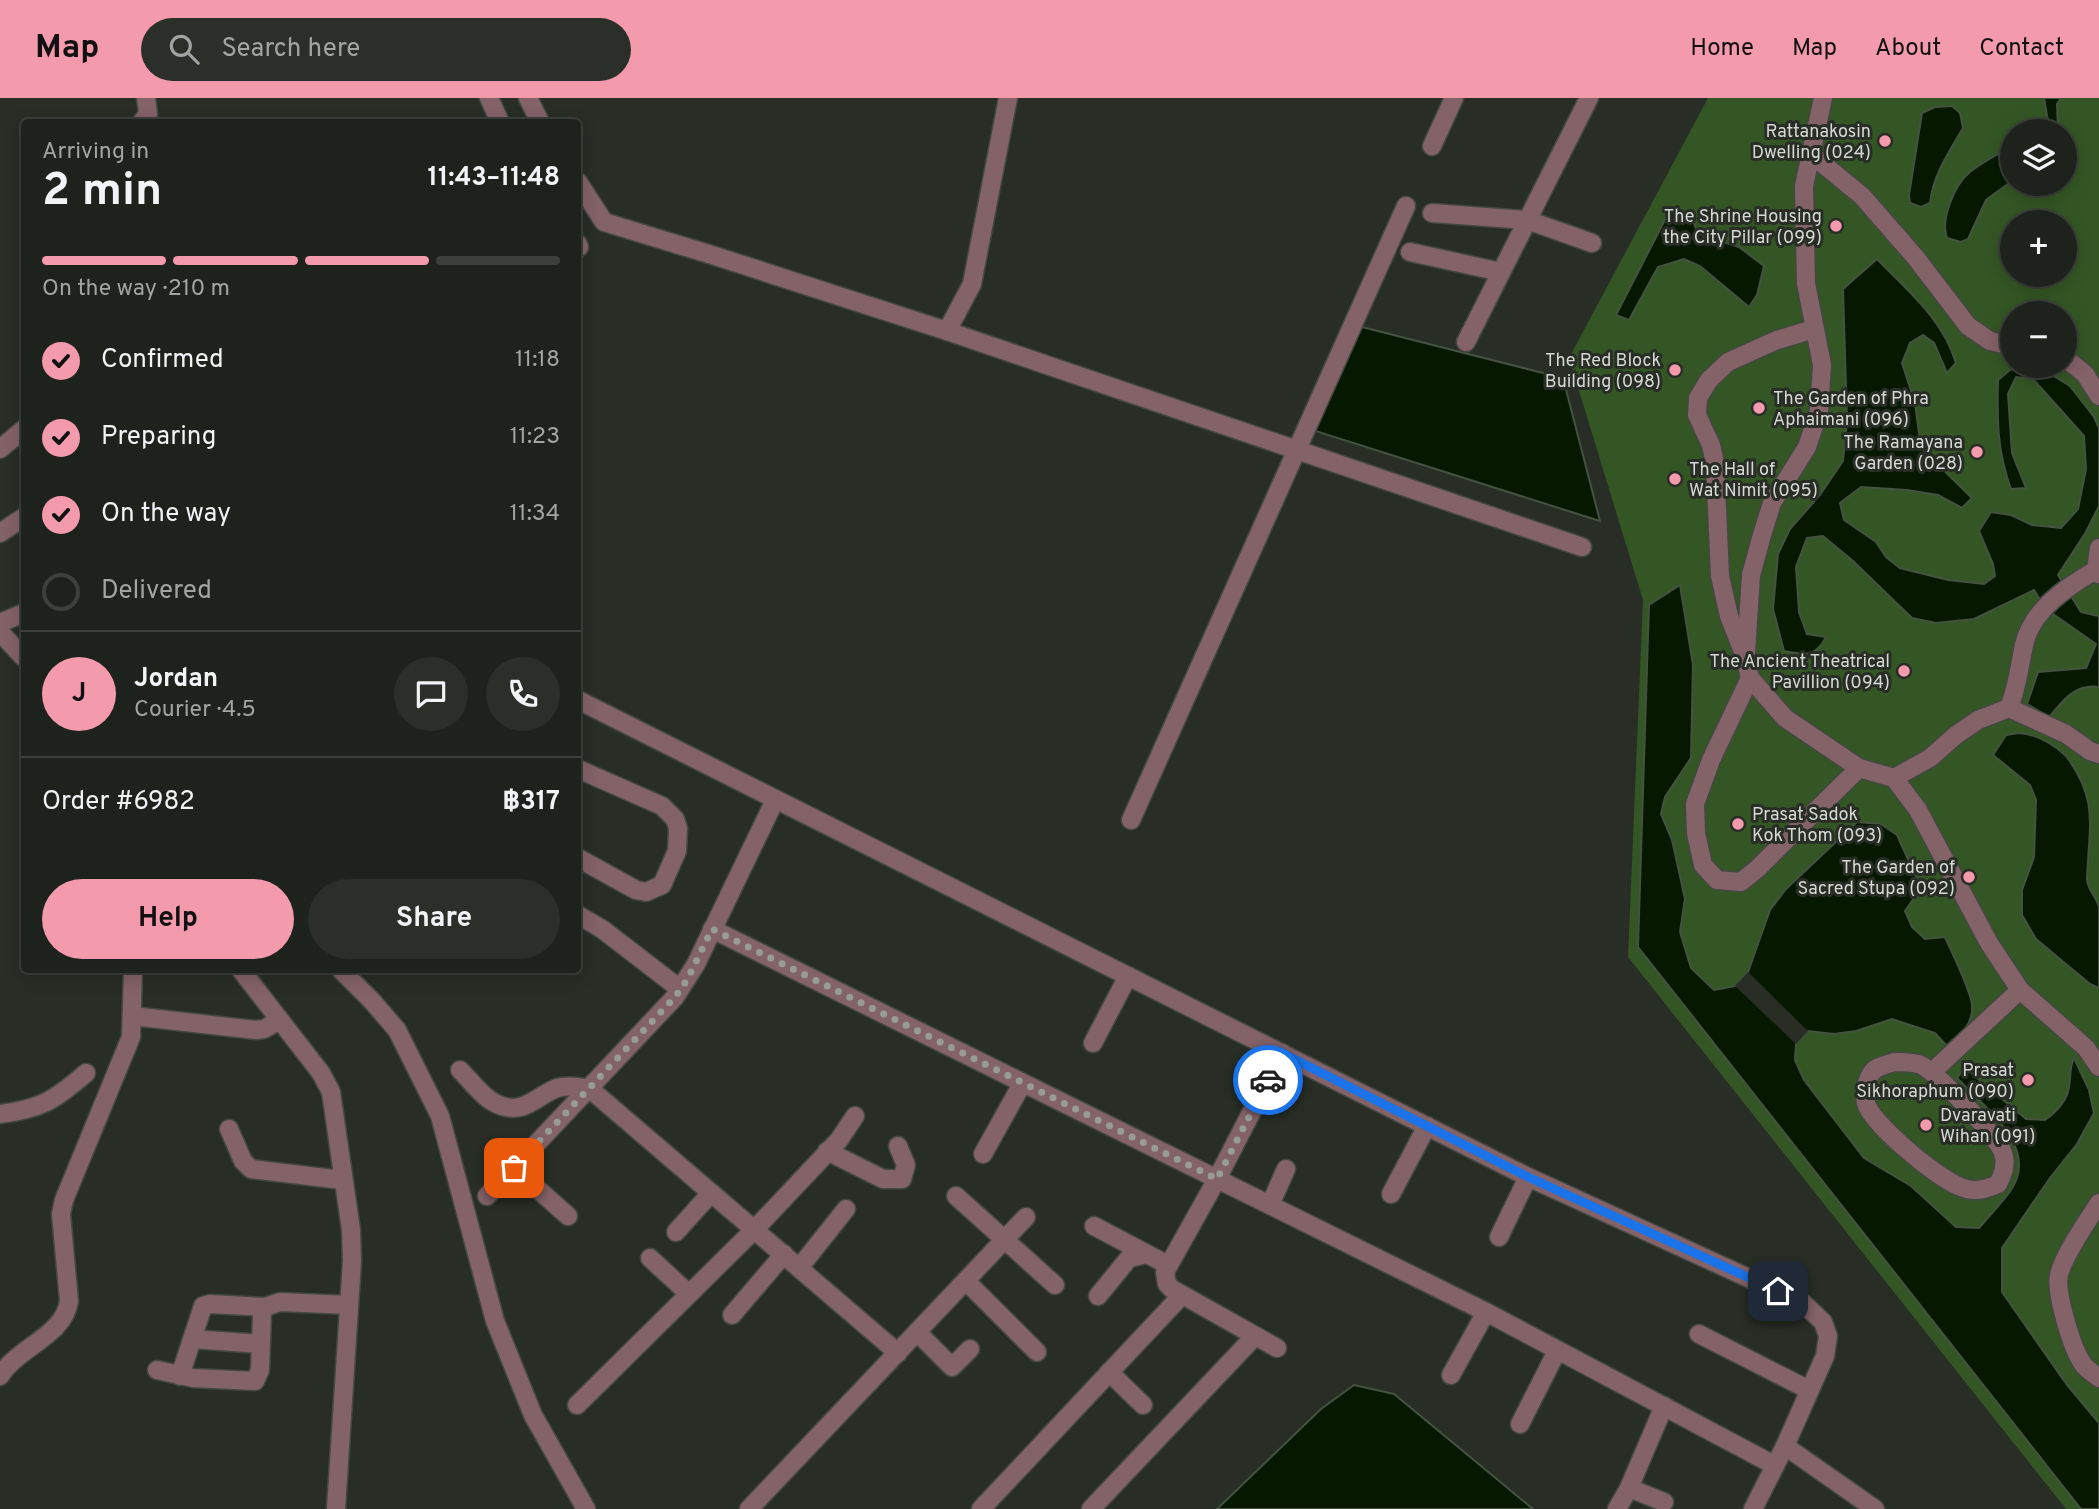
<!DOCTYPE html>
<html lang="en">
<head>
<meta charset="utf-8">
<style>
	body { margin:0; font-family:Overpass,sans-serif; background:#2b2f29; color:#f1f3f6; height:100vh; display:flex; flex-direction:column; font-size:26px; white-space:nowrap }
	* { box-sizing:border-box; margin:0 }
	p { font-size:23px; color:#a1a4a3 }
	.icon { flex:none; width:38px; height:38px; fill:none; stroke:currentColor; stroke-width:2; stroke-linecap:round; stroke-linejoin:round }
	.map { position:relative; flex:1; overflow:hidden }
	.drawer { position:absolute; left:21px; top:21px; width:560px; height:854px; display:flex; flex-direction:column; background:#1e221c; border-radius:7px; box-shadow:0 4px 18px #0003,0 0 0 2px #3c3f3b }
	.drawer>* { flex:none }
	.fabs { position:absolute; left:2000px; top:21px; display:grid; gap:14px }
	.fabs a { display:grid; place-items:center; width:77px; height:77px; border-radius:50%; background:#1e221c; box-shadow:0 4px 18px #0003,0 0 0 2px #3c3f3b; font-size:35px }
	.pin { position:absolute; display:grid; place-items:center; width:60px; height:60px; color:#fff; margin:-30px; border-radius:14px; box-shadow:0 4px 10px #0006 }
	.courier { position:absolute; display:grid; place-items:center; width:70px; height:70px; margin:-35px; border:5px solid #1a73e8; border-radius:50%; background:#fff; color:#222; box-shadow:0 2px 9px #0007 }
	.summary em { font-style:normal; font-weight:700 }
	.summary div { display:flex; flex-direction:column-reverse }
	.summary { display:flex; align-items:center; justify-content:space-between; height:119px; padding:0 21px }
	h1 { font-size:46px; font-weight:700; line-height:52px }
	.bar { display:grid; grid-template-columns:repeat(4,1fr); gap:10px 7px; align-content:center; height:84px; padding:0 21px }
	.bar i { height:9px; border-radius:5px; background:#3c3f3b }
	.bar .current { background:#f39aac }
	.bar p { grid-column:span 4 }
	.line { display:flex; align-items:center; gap:18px; padding:0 21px; border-top:2px solid #3c3f3b }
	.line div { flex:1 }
	.round { display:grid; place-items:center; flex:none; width:74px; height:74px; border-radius:37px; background:#2b2f29 }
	ol { padding:0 21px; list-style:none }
	li { display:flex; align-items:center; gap:21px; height:77px }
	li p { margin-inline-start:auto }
	li .icon { padding:7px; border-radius:50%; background:#f39aac; color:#111; stroke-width:4 }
	li:last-child { color:#a1a4a3 }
	li i { width:38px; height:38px; border:4px solid #3c3f3b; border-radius:50% }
	.cta { display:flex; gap:14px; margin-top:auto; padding:14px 21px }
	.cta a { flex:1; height:80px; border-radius:42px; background:#f39aac; color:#111; font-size:28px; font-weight:700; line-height:80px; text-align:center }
	.cta a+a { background:#2b2f29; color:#f1f3f6 }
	header { display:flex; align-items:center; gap:42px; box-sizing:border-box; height:98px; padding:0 35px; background:#f39aac; color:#111 }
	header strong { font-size:33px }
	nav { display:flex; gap:38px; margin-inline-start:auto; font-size:24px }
	.search { width:490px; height:63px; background:#2b2f29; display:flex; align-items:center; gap:18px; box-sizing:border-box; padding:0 24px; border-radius:38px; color:#a1a4a3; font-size:26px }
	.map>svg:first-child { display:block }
</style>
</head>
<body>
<header>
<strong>Map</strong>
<div class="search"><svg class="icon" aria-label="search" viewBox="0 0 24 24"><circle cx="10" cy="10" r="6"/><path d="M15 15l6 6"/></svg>Search here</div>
<nav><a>Home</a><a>Map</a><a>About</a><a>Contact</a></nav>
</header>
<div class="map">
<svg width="2099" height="1411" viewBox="0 0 2099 1411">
	<rect width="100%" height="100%" fill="#282d26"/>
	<!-- green -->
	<path fill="#345624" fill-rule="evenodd" d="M1708,0H2099V1411H2066L1628,859L1643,502L1569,260ZM2012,33H2065V86H2012ZM2012,124H2065V177H2012ZM2012,215H2065V268H2012Z"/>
	<!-- water -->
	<g fill="#061900" stroke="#445240" stroke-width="2">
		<path d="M2044,0H2061L2057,6L2058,33H2035L2048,23Z"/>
		<path d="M1952,8L1960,15L1963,30C1949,54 1933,77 1930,105L1921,109L1910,105L1909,97L1922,15L1935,9Z"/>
		<path d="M2012,48V83L1986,102L1968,141L1961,144L1947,140C1940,121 1955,86 1970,74C1982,64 1999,56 2012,48Z"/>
		<path d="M1671,110L1693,123L1698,136L1739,149L1764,168L1757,197L1749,209L1700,168L1684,161L1658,169L1629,222L1616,217Z"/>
		<path d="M1877,161C1908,193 1943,221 1956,265L1947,275L1934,245L1923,237L1910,245L1902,265L1915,305L1921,350L1972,400L1962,410L1938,397L1907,392L1861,389L1840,405L1844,422L1876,444L1886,459L1900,470L1948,482L1984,486L1995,478L1993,466L1979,433L1991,414L2011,417L2032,427L2061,430L2078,411L2086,371L2084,338L2033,281L2016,279L2008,296L2012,355L2026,390L2011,391C1997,353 1997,322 1998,282L2010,272L2037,268L2070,288L2094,319L2099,330V408L2086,434L2058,477L2081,514L2099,518V589C2075,585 2063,603 2049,619L2027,606L2038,574L2086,570L2096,546L2046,511L2034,492L1974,521L1936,525L1912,520L1853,463L1823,438L1807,440L1796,469L1799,514L1807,536L1826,539C1815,560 1805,557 1784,553L1773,511L1778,456L1790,431L1820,397L1843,363L1847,323L1843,191Z"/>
		<path d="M1354,227L1563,280L1600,423L1309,331Z"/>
		<path d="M1680,487L1693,567L1691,660L1665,699L1661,716L1672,742L1685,801L1680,834L1691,870L1714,892L1735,888L1748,874L1770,812L1786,791L1857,724L1881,726L1897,737L1921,790L1905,813L1912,829L1925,841L1945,839C1951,853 1971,893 1972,907C1974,923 1960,941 1949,950L1935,935L1892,921L1856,933L1834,936L1808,933L1796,946L1795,962L1804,982L1864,1060L1911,1088L1956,1129L1979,1130C1990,1117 2002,1105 2011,1092C2040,1049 1984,1009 1957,980L1965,970L2026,1021L2045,1022C2056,1014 2067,1004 2069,989C2071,979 2069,970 2074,960L2089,992L2094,1015L2077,1046L2050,1080L2002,1150V1194L2067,1287L2099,1325V1411H2081L1638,849L1649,507Z"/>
		<path d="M2019,635C2037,636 2053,646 2066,658C2099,702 2089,727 2087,781C2087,792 2098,800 2099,810C2099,836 2099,864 2099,890L2090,886L2036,841L2022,817V792L2034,759L2036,702L2030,687L1993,657L2006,637Z"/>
		<path d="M1354,1287L1394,1296L1533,1411H1217L1321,1311Z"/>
	</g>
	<!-- pier -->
	<path fill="#282d26" d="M1748,874L1808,933L1796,946L1735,888Z"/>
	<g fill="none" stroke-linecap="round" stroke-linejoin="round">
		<!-- minor casing -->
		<g stroke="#444842" stroke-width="21">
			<g id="minor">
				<path d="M489,0L500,24"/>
				<path d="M528,0L540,24"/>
				<path d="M142,24L148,16L146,0"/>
				<path d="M1432,48L1454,0"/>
				<path d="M1812,57L1862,98L1916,160L1968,228L1990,243L2012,248"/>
				<path d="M578,84L604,124L712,157L947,233L1582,449"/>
				<path d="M1432,115L1527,122L1592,145"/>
				<path d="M578,146L579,149L578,150"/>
				<path d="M1410,154L1501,174"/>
				<path d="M1814,231L1777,242L1728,264L1709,282L1698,300L1697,317L1711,347L1715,365L1720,478L1729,518L1745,559L1750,580L1785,620L1859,670L1894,680L1918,712L1989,845L2020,892L2086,950L2099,969"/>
				<path d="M947,233L972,186L1008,0"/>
				<path d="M1466,244L1589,0"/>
				<path d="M2065,260L2085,276L2099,298"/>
				<path d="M0,351L24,331"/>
				<path d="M0,435L24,419"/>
				<path d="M2099,450L2096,472L2099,476"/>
				<path d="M0,525L24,515"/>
				<path d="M0,534L24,560"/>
				<path d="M1746,555L1751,477L1762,437L1772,405L1807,349L1819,313L1822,267L1806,185L1804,88L1823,0"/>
				<path d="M1750,580L1711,662L1695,706L1696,735L1703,767L1717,782L1741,784L1757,771L1859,670"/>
				<path d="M578,602L1528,1079L1803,1205L1823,1224L1828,1238L1825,1258L1785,1348L1753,1411"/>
				<path d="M2009,610L2066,636L2090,653L2099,656"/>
				<path d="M578,671L662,708L675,721L678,730L677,753L662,787L646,794L636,792L578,760"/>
				<path d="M1894,680L1930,660L1956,637L1978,622L2009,610C2018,587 2019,570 2024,547C2032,512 2066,489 2096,472"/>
				<path d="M1131,722L1406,108"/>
				<path d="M578,817L602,831L680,891"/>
				<path d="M712,831L1486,1214L1774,1367"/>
				<path d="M241,872L321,975L331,994L351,1132L352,1163L336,1411"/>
				<path d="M341,872L372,903L397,932L440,1018L495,1223L533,1317L586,1411"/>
				<path d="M132,918L256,932L264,931L280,922"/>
				<path d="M1093,945L1128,878"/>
				<path d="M1894,964C1903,964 1914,964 1921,967C1937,975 1998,1039 2003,1055C2007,1066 2003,1076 1998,1086C1988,1090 1978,1094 1967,1091C1943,1086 1877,1030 1867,1008C1863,998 1866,980 1874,972C1879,968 1889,966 1894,964Z"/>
				<path d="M460,972C472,984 485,1003 502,1008C525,1016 538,997 557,990C568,987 579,989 590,991L898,1255"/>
				<path d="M1932,974L2020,892"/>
				<path d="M0,1016C41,1011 55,1002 86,975"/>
				<path d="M229,1031L243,1063L251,1071L342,1082"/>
				<path d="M827,1053L883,1081H902L906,1067L898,1048"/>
				<path d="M983,1056L1022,986"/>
				<path d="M514,1070L568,1118"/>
				<path d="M1391,1096L1427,1028"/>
				<path d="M487,1098L675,899L696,866L775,702"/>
				<path d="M956,1098L1055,1187"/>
				<path d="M2099,1105C2088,1122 2063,1158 2059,1177C2055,1194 2072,1251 2083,1266C2086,1271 2094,1276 2099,1280"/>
				<path d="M1270,1107L1286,1071"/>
				<path d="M676,1134L711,1095"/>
				<path d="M1499,1139L1528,1079"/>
				<path d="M650,1160L689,1196"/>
				<path d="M799,1170L846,1111"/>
				<path d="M966,1183L1037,1254"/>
				<path d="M1098,1198L1129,1160L1147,1156L1094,1128L1168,1167"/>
				<path d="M732,1217L784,1156"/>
				<path d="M917,1234L952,1269L970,1251"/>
				<path d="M1699,1236L1809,1292"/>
				<path d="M192,1241L261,1246"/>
				<path d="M1277,1250L1172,1191L1167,1186L1165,1174L1217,1081L1282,955"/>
				<path d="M157,1272L193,1280L255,1283L260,1272L262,1216L265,1209L280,1204L349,1207"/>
				<path d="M1109,1274L1143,1307"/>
				<path d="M1451,1277L1486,1214"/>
				<path d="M0,1278C18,1249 64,1238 69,1203L61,1116L64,1102L131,939L133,872"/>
				<path d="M180,1278L203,1208L210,1206L265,1209"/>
				<path d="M577,1307L754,1132L839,1042L855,1018"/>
				<path d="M1520,1326L1557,1253"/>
				<path d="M1785,1348L1875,1411"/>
				<path d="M1629,1390L1664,1404"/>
				<path d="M749,1411L1026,1119"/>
				<path d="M981,1411L1182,1197"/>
				<path d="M1091,1411L1255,1238"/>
				<path d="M1617,1411L1629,1390L1664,1308"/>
			</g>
		</g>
		<!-- minor -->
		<use href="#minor" stroke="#836268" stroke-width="18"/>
	</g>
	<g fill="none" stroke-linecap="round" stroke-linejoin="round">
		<!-- done -->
		<path stroke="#989c97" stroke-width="7" stroke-dasharray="0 12.6" d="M514,1070L675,899L687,882L712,831L1217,1081L1268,982"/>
		<!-- route -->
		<path stroke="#1a73e8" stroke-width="9" d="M1268,982L1282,955L1528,1079L1778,1193"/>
	</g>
	<!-- markers -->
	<g fill="#f39aac" stroke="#282d26" stroke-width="2.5">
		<circle cx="1885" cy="43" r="7"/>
		<circle cx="1836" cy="128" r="7"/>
		<circle cx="1675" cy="272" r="7"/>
		<circle cx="1759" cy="310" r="7"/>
		<circle cx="1977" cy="354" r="7"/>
		<circle cx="1675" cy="381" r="7"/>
		<circle cx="1904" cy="573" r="7"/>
		<circle cx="1738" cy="726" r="7"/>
		<circle cx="1969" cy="779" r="7"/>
		<circle cx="2028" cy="982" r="7"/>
		<circle cx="1926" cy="1027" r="7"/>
	</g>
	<g text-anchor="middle" stroke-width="6" stroke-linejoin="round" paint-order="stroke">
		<!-- poi labels -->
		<g font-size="18" fill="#d5d8d4" stroke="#282d26" text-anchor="end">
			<text x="1871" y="39">Rattanakosin<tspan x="1871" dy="21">Dwelling (024)</tspan></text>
			<text x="1822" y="124">The Shrine Housing<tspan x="1822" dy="21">the City Pillar (099)</tspan></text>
			<text x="1661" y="268">The Red Block<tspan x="1661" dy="21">Building (098)</tspan></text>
			<text x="1773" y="306" text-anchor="start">The Garden of Phra<tspan x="1773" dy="21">Aphaimani (096)</tspan></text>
			<text x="1963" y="350">The Ramayana<tspan x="1963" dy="21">Garden (028)</tspan></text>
			<text x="1689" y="377" text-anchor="start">The Hall of<tspan x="1689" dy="21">Wat Nimit (095)</tspan></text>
			<text x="1890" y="569">The Ancient Theatrical<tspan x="1890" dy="21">Pavillion (094)</tspan></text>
			<text x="1752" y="722" text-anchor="start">Prasat Sadok<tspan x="1752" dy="21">Kok Thom (093)</tspan></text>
			<text x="1955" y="775">The Garden of<tspan x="1955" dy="21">Sacred Stupa (092)</tspan></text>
			<text x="2014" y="978">Prasat<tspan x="2014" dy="21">Sikhoraphum (090)</tspan></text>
			<text x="1940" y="1023" text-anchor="start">Dvaravati<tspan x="1940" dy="21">Wihan (091)</tspan></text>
		</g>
	</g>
</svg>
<div class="fabs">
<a><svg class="icon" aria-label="layers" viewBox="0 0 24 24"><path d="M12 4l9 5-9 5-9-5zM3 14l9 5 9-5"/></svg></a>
<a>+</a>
<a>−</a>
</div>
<div class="pin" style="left:514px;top:1070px;background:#ea580c"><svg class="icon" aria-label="bag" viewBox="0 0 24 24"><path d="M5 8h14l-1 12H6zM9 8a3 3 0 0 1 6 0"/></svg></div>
<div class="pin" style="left:1778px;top:1193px;background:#1f2937"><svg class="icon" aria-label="home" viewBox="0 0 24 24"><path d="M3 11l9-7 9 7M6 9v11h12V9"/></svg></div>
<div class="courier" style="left:1268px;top:982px"><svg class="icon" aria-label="car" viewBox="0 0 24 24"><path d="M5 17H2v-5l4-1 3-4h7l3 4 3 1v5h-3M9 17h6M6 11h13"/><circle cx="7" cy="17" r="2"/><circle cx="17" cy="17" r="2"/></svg></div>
<section class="drawer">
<div class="summary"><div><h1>2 min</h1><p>Arriving in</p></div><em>11:43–11:48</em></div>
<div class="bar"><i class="current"></i><i class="current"></i><i class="current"></i><i></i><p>On the way · 210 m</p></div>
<ol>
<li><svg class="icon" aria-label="check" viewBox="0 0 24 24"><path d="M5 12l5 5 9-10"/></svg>Confirmed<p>11:18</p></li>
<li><svg class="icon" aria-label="check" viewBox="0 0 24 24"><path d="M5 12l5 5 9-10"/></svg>Preparing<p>11:23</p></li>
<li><svg class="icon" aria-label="check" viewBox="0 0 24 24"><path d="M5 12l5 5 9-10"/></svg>On the way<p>11:34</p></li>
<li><i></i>Delivered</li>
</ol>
<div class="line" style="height:126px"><b class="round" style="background:#f39aac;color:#111">J</b><div><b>Jordan</b><p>Courier · 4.5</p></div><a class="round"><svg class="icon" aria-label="chat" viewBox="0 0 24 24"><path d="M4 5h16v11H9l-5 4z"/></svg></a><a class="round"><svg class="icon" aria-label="phone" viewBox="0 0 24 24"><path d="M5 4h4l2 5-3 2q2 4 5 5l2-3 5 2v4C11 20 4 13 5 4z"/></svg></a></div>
<div class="line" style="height:91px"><div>Order #6982</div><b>฿317</b></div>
<div class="cta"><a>Help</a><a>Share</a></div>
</section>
</div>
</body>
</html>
